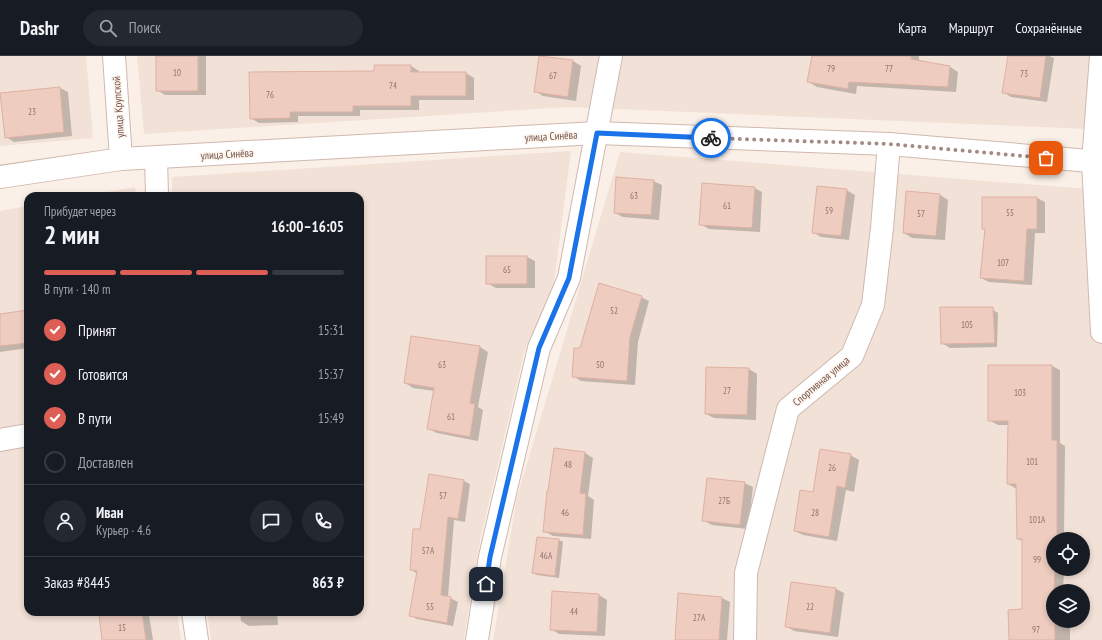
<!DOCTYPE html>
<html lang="ru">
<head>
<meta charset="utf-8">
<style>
	body { margin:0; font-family:"PT Sans Narrow",sans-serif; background:#242831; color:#f1f3f6; height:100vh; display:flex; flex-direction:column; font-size:15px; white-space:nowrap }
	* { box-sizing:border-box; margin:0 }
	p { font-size:13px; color:#9ea1a6 }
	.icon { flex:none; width:22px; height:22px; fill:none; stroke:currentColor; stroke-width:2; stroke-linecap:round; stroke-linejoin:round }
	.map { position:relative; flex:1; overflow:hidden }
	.drawer { position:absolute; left:24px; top:136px; width:340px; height:424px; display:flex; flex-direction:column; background:#171b24; border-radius:12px; box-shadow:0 2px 6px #0003 }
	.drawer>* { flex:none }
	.fabs { position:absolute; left:1046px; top:476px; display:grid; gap:8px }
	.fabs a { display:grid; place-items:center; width:44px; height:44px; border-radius:50%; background:#171b24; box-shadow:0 2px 6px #0003; font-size:20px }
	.pin { position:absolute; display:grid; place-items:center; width:34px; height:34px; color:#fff; margin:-17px; border-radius:8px; box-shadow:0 2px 6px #0006 }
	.courier { position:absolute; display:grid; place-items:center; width:40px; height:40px; margin:-20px; border:3px solid #1a73e8; border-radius:50%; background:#fff; color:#222; box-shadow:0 1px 5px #0007 }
	.overview em { font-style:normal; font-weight:600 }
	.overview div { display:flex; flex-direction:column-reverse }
	.overview { display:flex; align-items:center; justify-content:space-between; height:68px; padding:0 20px }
	h1 { font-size:26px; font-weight:600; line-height:30px }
	.bar { display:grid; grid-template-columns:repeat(4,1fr); gap:6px 4px; align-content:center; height:48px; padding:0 20px }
	.bar i { height:5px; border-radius:3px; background:#363941 }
	.bar .selected { background:#dc5e55 }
	.bar p { grid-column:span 4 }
	.line { display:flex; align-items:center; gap:10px; padding:0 20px; border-top:1px solid #363941 }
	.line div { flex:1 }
	.round { display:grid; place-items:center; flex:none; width:42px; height:42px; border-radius:21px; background:#242831 }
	ol { padding:0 20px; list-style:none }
	li { display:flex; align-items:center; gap:12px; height:44px }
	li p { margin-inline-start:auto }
	li .icon { padding:4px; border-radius:50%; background:#dc5e55; color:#fff; stroke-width:4 }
	li:last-child { color:#9ea1a6 }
	li i { width:22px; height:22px; border:2px solid #363941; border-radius:50% }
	header { display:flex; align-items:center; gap:24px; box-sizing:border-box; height:56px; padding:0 20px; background:#171b24; border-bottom:1px solid #363941 }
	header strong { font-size:19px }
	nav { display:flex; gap:22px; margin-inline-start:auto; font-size:14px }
	.search { width:280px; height:36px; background:#242831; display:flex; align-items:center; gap:10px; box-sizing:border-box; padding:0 14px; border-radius:22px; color:#9ea1a6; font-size:15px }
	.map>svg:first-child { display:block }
</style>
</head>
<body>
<header>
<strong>Dashr</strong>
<div class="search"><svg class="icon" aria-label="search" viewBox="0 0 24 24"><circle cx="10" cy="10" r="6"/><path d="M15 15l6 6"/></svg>Поиск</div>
<nav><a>Карта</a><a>Маршрут</a><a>Сохранённые</a></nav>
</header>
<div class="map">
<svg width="1102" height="584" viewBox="0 0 1102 584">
	<rect width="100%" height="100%" fill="#fbf0e7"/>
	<!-- residential -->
	<g fill="#f2e1d6" fill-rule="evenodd">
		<path d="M0,0H86L93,82L0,90Z"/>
		<path d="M137,0H1102L1088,73L568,51L144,78Z"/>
		<path d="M571,95L553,235L525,293L480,485L464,584H211L207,556H360V140H172V121Z"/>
		<path d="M620,96L1102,134V584H493L517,441ZM1053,483H1083V513H1053ZM1053,535H1083V565H1053Z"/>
		<path d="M135,131L136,140H85Z"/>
		<path d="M28,150V556H177L181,584H0V155Z"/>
	</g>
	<!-- shadow -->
	<g fill="#0003">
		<path d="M157,0H206V39H165L157,34Z"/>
		<path d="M813,0H919V6L950,11L958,16L956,36L857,30L856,38L817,31L809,26Z"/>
		<path d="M1009,0H1049L1054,2L1047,46L1011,41L1003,36Z"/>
		<path d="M540,1L573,5L581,10L576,45L543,40L535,35Z"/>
		<path d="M411,10L419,15V17H466L474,22V44H419V54H360V60H298V66L259,67L251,62L375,16Z"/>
		<path d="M60,32L68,36L72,80L14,86L6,81Z"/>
		<path d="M653,125L662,129L659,164L623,161L615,157Z"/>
		<path d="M754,132L762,136L760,176L709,173L700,168Z"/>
		<path d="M846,134L855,139L849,184L821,181L813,176Z"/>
		<path d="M940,139L948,144L945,184L912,182L904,177Z"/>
		<path d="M983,142H1037L1045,146V177H1035L1032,229L989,226L981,222L985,174L983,173Z"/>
		<path d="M487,201H527L535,205V232H496L487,227Z"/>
		<path d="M641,241L649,245L638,286L635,329L581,325L573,320L581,294Z"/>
		<path d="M990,252L998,257L997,291L950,292L942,287Z"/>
		<path d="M28,255V292L0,296V259Z"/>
		<path d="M480,291L488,296L478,351L483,354L478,385L437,377L429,373L435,335L413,332L405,327Z"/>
		<path d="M1052,310L1060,314V387L1065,390L1064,483H1053V513H1064L1063,535H1053V565H1070V584H1010L1023,554V485L1018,483L1017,433L1008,428V369H998L989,364Z"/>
		<path d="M749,313L757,318L756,364L714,362L706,358Z"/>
		<path d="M555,393L585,397L593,402L588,440L594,444L591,483L553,480L544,475Z"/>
		<path d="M850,399L859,404L854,436L846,434L837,485L803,479L795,475L813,437Z"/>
		<path d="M464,425L470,428L465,466L454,464L448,541L458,546L453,570L417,563L410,559L418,518L411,514L421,474Z"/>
		<path d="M744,427L753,431L748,473L712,469L703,464Z"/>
		<path d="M559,484L563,486L559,522L537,519L533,517Z"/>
		<path d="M836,533L844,537L838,581L794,575L786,570Z"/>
		<path d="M679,538L722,542L730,546L727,584H676Z"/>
		<path d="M599,539L607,544L605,580L559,578L551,573Z"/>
		<path d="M129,556H144L149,559L153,584H103Z"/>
		<path d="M240,556H277L278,569L249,570L241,565Z"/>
	</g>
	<!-- building -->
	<g fill="#eeccc0" stroke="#e0b0a2">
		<rect x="156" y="0" width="42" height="35"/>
		<path d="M539,0L573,4L568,41L534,36Z"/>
		<path d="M812,0H911V3L950,10L948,31L849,26L848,33L807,26Z"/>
		<path d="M1008,0H1046L1040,42L1002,37Z"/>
		<path d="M374,9H411V16H466V40H411V50H353V56H290V62L250,63L249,16L374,15Z"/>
		<path d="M60,31L64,76L5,82L0,37Z"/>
		<path d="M616,121L654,124L651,159L614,157Z"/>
		<path d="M702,127L755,131L752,172L699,169Z"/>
		<path d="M817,130L847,133L841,180L812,177Z"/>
		<path d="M906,135L940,138L936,180L903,177Z"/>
		<path d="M982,141H1037V173H1027L1024,225L980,222L985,173H982Z"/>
		<rect x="486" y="200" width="41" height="28"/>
		<path d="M599,227L642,240L630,281L627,325L572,321L574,292H580Z"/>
		<path d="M940,251H993L995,287L941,288Z"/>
		<path d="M28,254V287L0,290V258Z"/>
		<path d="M411,280L480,290L470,347L475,348L470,381L427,373L434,332L404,327Z"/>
		<path d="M988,309H1052V384H1057V483H1053V513H1055L1053,565H1055V584H1009L1008,554L1022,553V483H1017L1016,428H1007L1008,365H988Z"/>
		<path d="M706,311L749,312L747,359L705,358Z"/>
		<path d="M554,392L585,396L580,437L586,438L583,479L543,476L547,435H548Z"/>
		<path d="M820,393L851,398L845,432L837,430L829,481L794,475L800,434L813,436Z"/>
		<path d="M429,418L464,424L458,463L448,461L441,539L451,541L447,567L409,560L417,515L410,514L413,473H420Z"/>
		<path d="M707,422L745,426L740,469L702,465Z"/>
		<path d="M537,481L559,483L555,520L532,517Z"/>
		<path d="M791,526L836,532L830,577L785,571Z"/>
		<path d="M552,535L599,538L597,576L550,574Z"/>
		<path d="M678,537L722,541L719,584H675Z"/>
		<path d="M122,556H142L146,584H102L99,559Z"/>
	</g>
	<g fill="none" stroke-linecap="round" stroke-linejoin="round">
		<!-- street casing -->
		<g stroke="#ceb9b1" stroke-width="24">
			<g id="street">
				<path d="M114,0L121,103"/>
				<path d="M156,102L157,140"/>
				<path d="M1093,106L1101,0"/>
				<path d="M0,384L28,379"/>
				<path d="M193,556L197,584"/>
				<path d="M477,584L490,501L539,292L569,222L611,0"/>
				<path d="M745,584L746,517L788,353L852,300L873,249L882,172L889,88"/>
			</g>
		</g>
		<!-- secondary casing -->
		<g stroke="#d1b8ae" stroke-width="24">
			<g id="secondary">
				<path d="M1093,106L1102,276"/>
				<path d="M0,121L121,103L597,77L889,88L1102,106"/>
			</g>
		</g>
		<!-- street -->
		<use href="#street" stroke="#fff" stroke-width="22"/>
		<!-- secondary -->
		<use href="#secondary" stroke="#fff" stroke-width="22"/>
	</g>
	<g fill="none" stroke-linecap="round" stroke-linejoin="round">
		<!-- done -->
		<path stroke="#a38b83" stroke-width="4" stroke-dasharray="0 7.2" d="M711,82L889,88L1046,102"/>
		<!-- route -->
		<path stroke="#1a73e8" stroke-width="5" d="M486,528L490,501L539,292L569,222L597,77L711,82"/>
	</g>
	<g text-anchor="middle" stroke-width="3" stroke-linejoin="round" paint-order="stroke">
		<!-- number labels -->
		<g font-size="9" fill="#92736a">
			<text x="831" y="16">79</text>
			<text x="889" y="16">77</text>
			<text x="177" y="20">10</text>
			<text x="1024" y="21">73</text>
			<text x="553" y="23">67</text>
			<text x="393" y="33">74</text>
			<text x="270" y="42">76</text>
			<text x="32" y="59">23</text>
			<text x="634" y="143">63</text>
			<text x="727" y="153">61</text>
			<text x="829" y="158">59</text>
			<text x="1010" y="160">55</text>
			<text x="921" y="161">57</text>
			<text x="1003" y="210">107</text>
			<text x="507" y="217">65</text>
			<text x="614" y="258">52</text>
			<text x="967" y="272">105</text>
			<text x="442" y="312">63</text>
			<text x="600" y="312">50</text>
			<text x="727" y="338">27</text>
			<text x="1020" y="340">103</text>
			<text x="451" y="364">61</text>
			<text x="1032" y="409">101</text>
			<text x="568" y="412">48</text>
			<text x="832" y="415">26</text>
			<text x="443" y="443">57</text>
			<text x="724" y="448">27Б</text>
			<text x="565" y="460">46</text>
			<text x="815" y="460">28</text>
			<text x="1037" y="467">101А</text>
			<text x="428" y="498">57А</text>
			<text x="546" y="503">46А</text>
			<text x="1037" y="507">99</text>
			<text x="430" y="554">55</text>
			<text x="810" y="554">22</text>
			<text x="574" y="559">44</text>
			<text x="699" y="565">27А</text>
			<text x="122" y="575">15</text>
			<text x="1036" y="577">97</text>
		</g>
		<!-- street labels -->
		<g font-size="11" fill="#73554d" stroke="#fef5ed">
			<text transform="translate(118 51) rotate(-94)" y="4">улица Крупской</text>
			<text transform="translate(551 80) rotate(-3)" y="4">улица Синёва</text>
			<text transform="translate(227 98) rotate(-3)" y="4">улица Синёва</text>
			<text transform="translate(821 325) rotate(-40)" y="4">Спортивная улица</text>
		</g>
	</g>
</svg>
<div class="fabs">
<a><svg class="icon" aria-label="locate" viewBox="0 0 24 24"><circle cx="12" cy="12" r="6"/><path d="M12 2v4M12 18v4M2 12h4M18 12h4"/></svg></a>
<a><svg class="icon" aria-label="layers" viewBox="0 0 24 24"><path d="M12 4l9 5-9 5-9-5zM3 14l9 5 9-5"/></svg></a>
</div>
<div class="pin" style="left:1046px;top:102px;background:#ea580c"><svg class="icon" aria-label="bag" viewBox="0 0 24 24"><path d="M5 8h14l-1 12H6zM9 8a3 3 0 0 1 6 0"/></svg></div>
<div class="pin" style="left:486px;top:528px;background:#1f2937"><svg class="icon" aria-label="home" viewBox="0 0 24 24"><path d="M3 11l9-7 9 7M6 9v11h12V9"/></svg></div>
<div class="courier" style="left:711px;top:82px"><svg class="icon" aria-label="bike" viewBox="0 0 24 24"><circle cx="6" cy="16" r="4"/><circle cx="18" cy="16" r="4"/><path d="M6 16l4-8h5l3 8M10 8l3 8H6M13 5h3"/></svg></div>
<section class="drawer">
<div class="overview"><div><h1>2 мин</h1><p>Прибудет через</p></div><em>16:00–16:05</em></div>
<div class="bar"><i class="selected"></i><i class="selected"></i><i class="selected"></i><i></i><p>В пути · 140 m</p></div>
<ol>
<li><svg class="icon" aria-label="check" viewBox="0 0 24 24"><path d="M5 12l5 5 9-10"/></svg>Принят<p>15:31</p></li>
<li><svg class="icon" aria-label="check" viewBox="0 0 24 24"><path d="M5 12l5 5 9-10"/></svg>Готовится<p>15:37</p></li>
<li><svg class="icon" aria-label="check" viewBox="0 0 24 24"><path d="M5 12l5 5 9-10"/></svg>В пути<p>15:49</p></li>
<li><i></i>Доставлен</li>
</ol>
<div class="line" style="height:72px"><a class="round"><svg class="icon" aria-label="person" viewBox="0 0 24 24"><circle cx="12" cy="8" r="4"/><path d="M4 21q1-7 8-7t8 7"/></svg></a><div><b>Иван</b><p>Курьер · 4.6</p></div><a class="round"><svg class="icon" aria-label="chat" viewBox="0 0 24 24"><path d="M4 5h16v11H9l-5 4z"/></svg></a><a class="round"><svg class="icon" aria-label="phone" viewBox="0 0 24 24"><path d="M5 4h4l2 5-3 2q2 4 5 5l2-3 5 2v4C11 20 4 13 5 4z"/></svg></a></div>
<div class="line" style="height:52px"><div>Заказ #8445</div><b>863 ₽</b></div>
</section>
</div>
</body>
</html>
